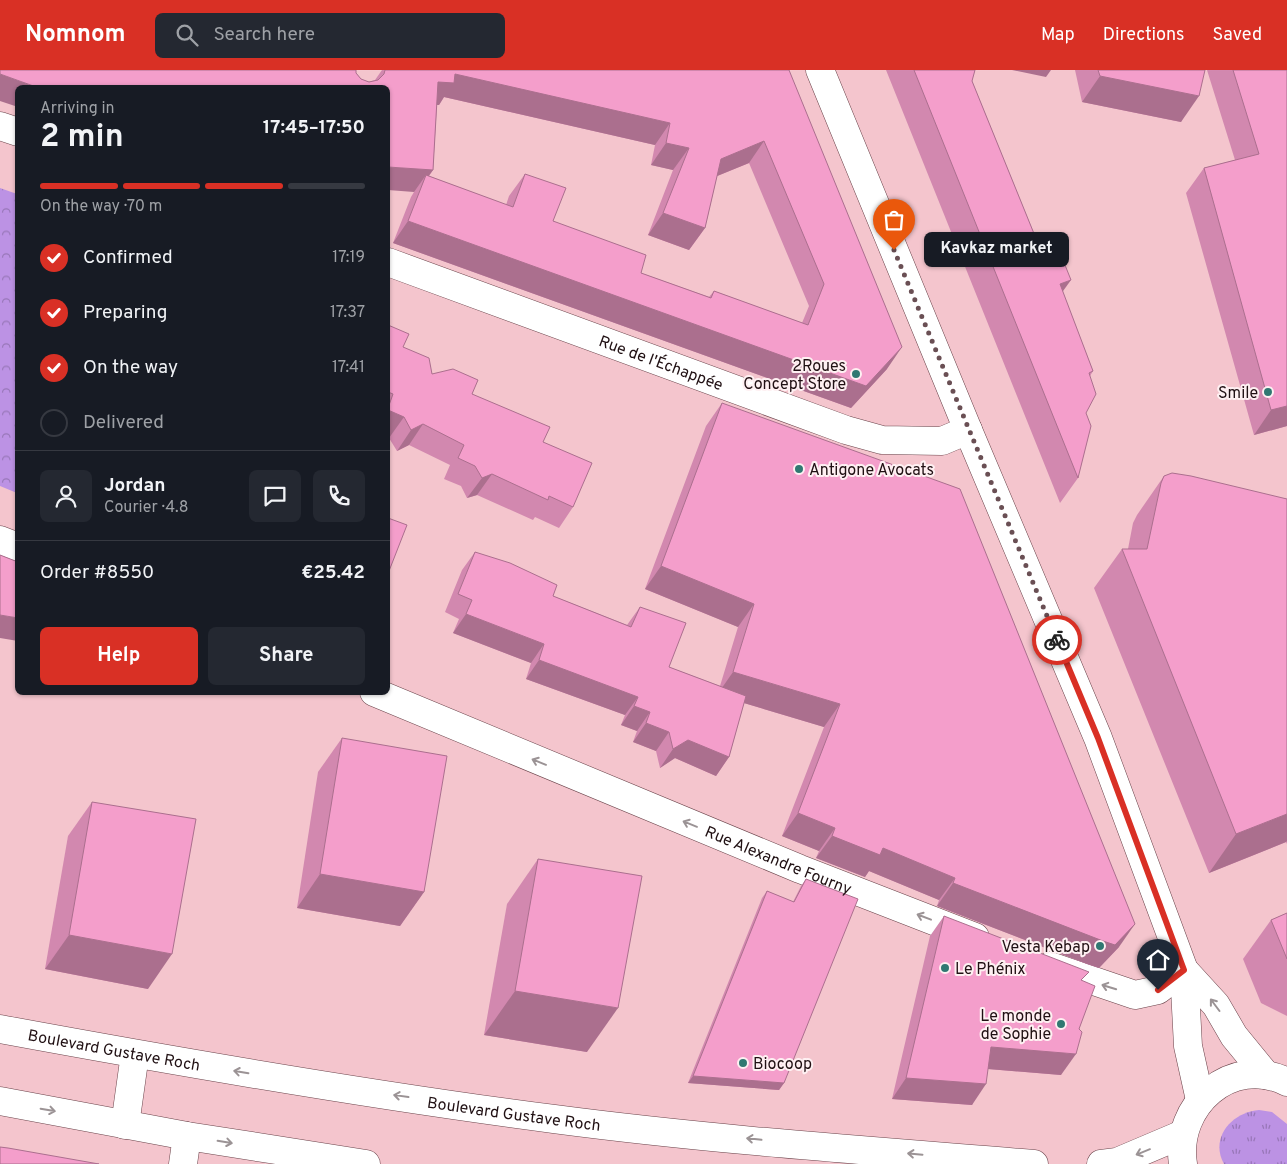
<!DOCTYPE html>
<html lang="en">
<head>
<meta charset="utf-8">
<style>
	body { margin:0; font-family:Overpass,sans-serif; background:#242831; color:#f1f3f6; height:100vh; display:flex; flex-direction:column; font-size:19px; white-space:nowrap }
	* { box-sizing:border-box; margin:0 }
	p { font-size:16px; color:#9ea1a6 }
	.icon { flex:none; width:28px; height:28px; fill:none; stroke:currentColor; stroke-width:2; stroke-linecap:round; stroke-linejoin:round }
	.map { position:relative; flex:1; overflow:hidden }
	.drawer { position:absolute; left:15px; top:15px; width:375px; height:610px; display:flex; flex-direction:column; background:#171b24; border-radius:8px; box-shadow:0 1px 4px #0004 }
	.drawer>* { flex:none }
	.pin { position:absolute; display:grid; place-items:center; width:42px; height:42px; color:#fff; margin:-51px -21px; border-radius:50% 50% 50% 0; rotate:-45deg; box-shadow:0 0 5px #0007 }
	.pin .icon { rotate:45deg }
	.courier { position:absolute; display:grid; place-items:center; width:50px; height:50px; margin:-25px; border:4px solid #d93025; border-radius:50%; background:#fff; color:#222; box-shadow:0 1px 6px #0007 }
	.bubble { position:absolute; height:35px; border-radius:8px; background:#171b24; box-shadow:0 1px 4px #0004; font-size:16px; font-weight:700; line-height:35px; text-align:center }
	.summary em { font-style:normal; font-weight:700 }
	.summary div { display:flex; flex-direction:column-reverse }
	.summary { display:flex; align-items:center; justify-content:space-between; height:85px; padding:0 25px }
	h1 { font-size:32px; font-weight:700; line-height:38px }
	.bar { display:grid; grid-template-columns:repeat(4,1fr); gap:8px 5px; align-content:center; height:60px; padding:0 25px }
	.bar i { height:6px; border-radius:4px; background:#363941 }
	.bar .active { background:#d93025 }
	.bar p { grid-column:span 4 }
	.line { display:flex; align-items:center; gap:12px; padding:0 25px; border-top:1px solid #363941 }
	.line div { flex:1 }
	.round { display:grid; place-items:center; flex:none; width:52px; height:52px; border-radius:8px; background:#242831 }
	ol { padding:0 25px; list-style:none }
	li { display:flex; align-items:center; gap:15px; height:55px }
	li p { margin-inline-start:auto }
	li .icon { padding:5px; border-radius:50%; background:#d93025; color:#fff; stroke-width:4 }
	li:last-child { color:#9ea1a6 }
	li i { width:28px; height:28px; border:2px solid #363941; border-radius:50% }
	.button { display:flex; gap:10px; margin-top:auto; padding:10px 25px }
	.button a { flex:1; height:58px; border-radius:8px; background:#d93025; color:#fff; font-size:20px; font-weight:700; line-height:58px; text-align:center }
	.button a+a { background:#242831; color:#f1f3f6 }
	header { display:flex; align-items:center; gap:30px; box-sizing:border-box; height:70px; padding:0 25px; background:#d93025; color:#fff }
	header strong { font-size:24px }
	nav { display:flex; gap:28px; margin-inline-start:auto; font-size:18px }
	.search { width:350px; height:45px; background:#242831; display:flex; align-items:center; gap:12px; box-sizing:border-box; padding:0 18px; border-radius:8px; color:#9ea1a6; font-size:19px }
	.map>svg:first-child { display:block }
</style>
</head>
<body>
<header>
<strong>Nomnom</strong>
<div class="search"><svg class="icon" aria-label="search" viewBox="0 0 24 24"><circle cx="10" cy="10" r="6"/><path d="M15 15l6 6"/></svg>Search here</div>
<nav><a>Map</a><a>Directions</a><a>Saved</a></nav>
</header>
<div class="map">
<svg width="1287" height="1094" viewBox="0 0 1287 1094">
	<defs>
		<pattern id="grass-tufts" width="24" height="20" patternUnits="userSpaceOnUse" patternTransform="scale(1.25)"><rect width="24" height="20" fill="#bc92e4"/><path d="M3 7l-1-3M5 7V3M7 7l1-3M15 17l-1-3M17 17v-4M19 17l1-3" fill="none" stroke="#9876b8"/></pattern>
		<pattern id="park-crowns" width="20" height="18" patternUnits="userSpaceOnUse" patternTransform="scale(1.25)"><rect width="20" height="18" fill="#bc92e4"/><path d="M2 6a3 3 0 1 1 6 0M12 15a3 3 0 1 1 6 0" fill="none" stroke="#9876b8"/></pattern>
	</defs>
	<rect width="100%" height="100%" fill="#f4c5cd"/>
	<!-- grass -->
	<path fill="url(#grass-tufts)" d="M1259,1040L1272,1042L1287,1054V1094H1224C1209,1067 1233,1042 1259,1040Z"/>
	<!-- park -->
	<path fill="url(#park-crowns)" d="M0,118L17,124V423L0,416Z"/>
	<g fill="none" stroke-linecap="round" stroke-linejoin="round">
		<!-- minor casing -->
		<g stroke="#6a434a" stroke-width="29">
			<g id="minor">
				<path d="M0,56L18,62"/>
				<path id="s1" d="M388,192L846,360L882,370L942,371L968,360"/>
				<path d="M0,470L18,477"/>
				<path id="s2" d="M374,622L800,799L975,867"/>
				<path d="M1050,896L1135,925L1158,920L1184,900"/>
				<path d="M183,1094L187,1066"/>
			</g>
		</g>
		<!-- major casing -->
		<g stroke="#6a434a" stroke-width="29">
			<g id="major">
				<path d="M820,0L968,360L1098,668L1184,900L1188,976L1200,1030"/>
				<path d="M1184,900L1216,935L1234,966L1266,1005"/>
				<path id="s3" d="M0,959C184,993 368,1025 554,1049C713,1070 874,1081 1034,1094"/>
				<path d="M0,1031L187,1066L366,1094"/>
				<path d="M125,1055L135,984"/>
				<path d="M1101,1094L1117,1092L1183,1064"/>
				<path d="M1183,1094C1174,1036 1231,984 1287,1012"/>
			</g>
		</g>
		<!-- minor -->
		<use href="#minor" stroke="#fff" stroke-width="28"/>
		<!-- major -->
		<use href="#major" stroke="#fff" stroke-width="28"/>
	</g>
	<!-- wall -->
	<g fill="#d288af" fill-rule="evenodd">
		<path d="M382,0H789L887,299L851,338L393,173L411,127L414,122L356,3L361,9L369,12L375,10ZM444,27L655,75L651,95L673,100L648,165L689,180L705,158L717,106L749,93L809,236L802,253L714,221L709,227L641,203L553,151L525,104L509,126L506,135L429,106L433,100L437,35H439Z"/>
		<path d="M886,0H975L972,11L1037,171L1062,221L1093,301L1090,306L1078,408L1060,433Z"/>
		<path d="M1075,0H1205L1181,52L1082,32Z"/>
		<path d="M1207,0H1287V356L1254,365L1186,123L1204,98L1235,90Z"/>
		<path d="M388,255L403,277L432,304L472,324L543,372L573,437L559,458L535,447L533,450L477,425L467,428L461,416L444,409L450,395L409,375L397,381L389,368L388,367Z"/>
		<path d="M722,333L1119,877L1099,898L1087,894L937,836L939,830L869,801L865,807L816,788L819,781L782,766L824,657L744,633L729,687L716,706L675,688L660,698L656,681L633,672L637,661L621,655L625,645L526,609L531,593L453,563L459,549L445,542L462,500L475,482L553,526L627,555L640,537L669,597L720,616L738,557L645,519L706,356Z"/>
		<path d="M1164,406L1287,429V774L1286,772L1209,803L1094,518L1122,479H1128L1133,453L1137,445Z"/>
		<path d="M342,668L424,822L400,856L297,838L318,702Z"/>
		<path d="M92,732L148,919L45,899L68,766Z"/>
		<path d="M538,789L587,982L484,965L507,834Z"/>
		<path d="M806,809L784,1013L779,1020L688,1013L762,828L767,821L793,832L801,816Z"/>
		<path d="M1287,843V946L1261,933L1243,889L1271,850Z"/>
		<path d="M944,846L1083,911L1061,1005L988,999L972,1035L892,1029L930,866Z"/>
	</g>
	<!-- shaded-wall -->
	<g fill="#ab6f8e">
		<path d="M1012,0H1051L1046,7Z"/>
		<path d="M0,4L39,18H18V37L0,31Z"/>
		<path d="M455,4L670,53L655,75L444,27L439,35L423,34L438,12Z"/>
		<path d="M1100,6L1199,26L1181,52L1082,32Z"/>
		<path d="M764,71L749,93L705,111L721,89Z"/>
		<path d="M666,73L689,78L673,100L651,95Z"/>
		<path d="M388,97L433,100L422,115L426,105L414,122L388,120Z"/>
		<path d="M663,143L705,158L689,180L648,165Z"/>
		<path d="M408,151L866,316L902,277L887,299L851,338L393,173Z"/>
		<path d="M1071,210L1053,235L1060,214Z"/>
		<path d="M1287,336V356L1254,365L1271,340Z"/>
		<path d="M388,340L404,347L389,368L388,367Z"/>
		<path d="M423,354L409,375L397,381L411,360Z"/>
		<path d="M492,404L477,425L467,428L482,408Z"/>
		<path d="M661,496L754,534L738,557L645,519Z"/>
		<path d="M466,544L544,574L531,593L453,563Z"/>
		<path d="M0,545L18,548V571L0,568Z"/>
		<path d="M539,590L638,627L625,645L526,609Z"/>
		<path d="M733,602L840,634L824,657L717,625Z"/>
		<path d="M634,636L650,642L637,661L621,655Z"/>
		<path d="M646,653L669,662L656,681L633,672Z"/>
		<path d="M688,670L729,687L716,706L675,688L660,698L673,679Z"/>
		<path d="M798,743L835,758L819,781L782,766Z"/>
		<path d="M1287,744V771L1286,772L1209,803L1236,764Z"/>
		<path d="M832,766L883,778L955,808L939,830L869,801L865,807L816,788Z"/>
		<path d="M320,804L424,822L400,856L297,838Z"/>
		<path d="M953,813L1135,854L1119,877L1099,898L1087,894L937,836Z"/>
		<path d="M69,865L172,884L148,919L45,899Z"/>
		<path d="M515,921L618,938L587,982L484,965Z"/>
		<path d="M991,977L1076,984L1061,1005L976,998Z"/>
		<path d="M693,1006L784,1013L779,1020L688,1013Z"/>
		<path d="M906,1008L986,1014L972,1035L892,1029Z"/>
	</g>
	<!-- building -->
	<g fill="#f49ecb" stroke="#ab6f8e">
		<path d="M0,0H356V3L361,9L369,12L378,10L384,4L385,0H789L902,277L866,316L408,151L426,105L513,137L525,104L566,118L553,151L646,185L641,203L711,228L714,221L808,255L824,214L764,71L721,89L705,158L663,143L689,78L666,73L670,53L455,4L454,13L438,12L433,100L388,97V18H39L0,4Z"/>
		<path d="M914,0H975L972,11L1037,171L1053,165L1071,210L1060,214L1093,301L1089,303L1096,324L1086,343L1091,356L1078,408Z"/>
		<path d="M1098,0H1205L1199,26L1100,6Z"/>
		<path d="M1233,0H1287V336L1271,340L1204,98L1259,84Z"/>
		<path d="M388,255L409,264L403,277L429,288L432,304L453,299L478,310L472,324L550,357L543,372L592,393L573,437L549,426L548,430L492,404L482,408L475,396L458,388L464,375L423,354L411,360L404,347L388,340V338L393,324L388,322Z"/>
		<path d="M722,333L960,419L1135,854L1115,875L1103,871L953,813L955,808L883,778L880,785L832,766L835,758L798,743L840,634L733,602L754,534L661,496Z"/>
		<path d="M1172,403L1191,406L1287,429V744L1236,764L1122,479H1147L1161,413L1164,406Z"/>
		<path d="M388,448L407,455L389,501L388,500Z"/>
		<path d="M475,482L510,493L557,515L553,526L631,557L640,537L686,553L669,597L746,626L729,687L688,670L673,679L669,662L646,653L650,642L634,636L638,627L539,590L544,574L466,544L472,530L458,524Z"/>
		<path d="M0,485L18,492V548L0,545Z"/>
		<path d="M342,668L447,686L424,822L320,804Z"/>
		<path d="M92,732L196,749L172,884L69,865Z"/>
		<path d="M538,789L642,806L618,938L515,921Z"/>
		<path d="M806,809L858,829L784,1013L693,1006L767,821L794,832Z"/>
		<path d="M1287,843V889L1271,850Z"/>
		<path d="M944,846L1089,902L1081,910L1095,916L1079,959L1082,962L1076,984L991,977L986,1014L906,1008Z"/>
		<path d="M0,1077L8,1078L99,1094H0Z"/>
	</g>
	<!-- one-way arrows -->
	<defs><path id="oneway-shaft" d="M-6 0H5M1.5-3L5.5 0L1.5 3" fill="none" stroke-width="1.6" stroke-linecap="round" stroke-linejoin="round" transform="scale(1.25)"/></defs>
	<g stroke="#9b9395">
		<use href="#oneway-shaft" transform="translate(539 692) rotate(-158)"/>
		<use href="#oneway-shaft" transform="translate(690 754) rotate(-158)"/>
		<use href="#oneway-shaft" transform="translate(924 847) rotate(-159)"/>
		<use href="#oneway-shaft" transform="translate(1109 917) rotate(-163)"/>
		<use href="#oneway-shaft" transform="translate(1215 935) rotate(-127)"/>
		<use href="#oneway-shaft" transform="translate(241 1002) rotate(-171)"/>
		<use href="#oneway-shaft" transform="translate(401 1026) rotate(-172)"/>
		<use href="#oneway-shaft" transform="translate(48 1040) rotate(10)"/>
		<use href="#oneway-shaft" transform="translate(754 1069) rotate(-174)"/>
		<use href="#oneway-shaft" transform="translate(225 1072) rotate(9)"/>
		<use href="#oneway-shaft" transform="translate(1143 1082) rotate(158)"/>
		<use href="#oneway-shaft" transform="translate(915 1084) rotate(-175)"/>
	</g>
	<g fill="none" stroke-linecap="round" stroke-linejoin="round">
		<!-- done -->
		<path stroke="#6a4f54" stroke-width="5" stroke-dasharray="0 9" d="M894,180L1057,570"/>
		<!-- route -->
		<path stroke="#d93025" stroke-width="6" d="M1057,570L1098,668L1184,900L1158,920"/>
	</g>
	<!-- markers -->
	<g fill="#307872" stroke="#fef0f2" stroke-width="2">
		<circle cx="856" cy="304" r="5"/>
		<circle cx="1268" cy="322" r="5"/>
		<circle cx="799" cy="399" r="5"/>
		<circle cx="1100" cy="876" r="5"/>
		<circle cx="945" cy="898" r="5"/>
		<circle cx="1061" cy="954" r="5"/>
		<circle cx="743" cy="993" r="5"/>
	</g>
	<g text-anchor="middle" stroke-width="4" stroke-linejoin="round" paint-order="stroke">
		<!-- street labels -->
		<g font-size="16" fill="#201013" stroke="#fef0f2">
			<text dy="6" stroke="none"><textPath href="#s1" startOffset="291">Rue de l'Échappée</textPath></text>
			<text dy="6" stroke="none"><textPath href="#s2" startOffset="438">Rue Alexandre Fourny</textPath></text>
			<text dy="6" stroke="none"><textPath href="#s3" startOffset="116">Boulevard Gustave Roch</textPath></text>
			<text dy="6" stroke="none"><textPath href="#s3" startOffset="521">Boulevard Gustave Roch</textPath></text>
		</g>
		<!-- poi labels -->
		<g font-size="16" fill="#201013" stroke="#fef0f2" text-anchor="end">
			<text x="846" y="301">2Roues<tspan x="846" dy="18">Concept Store</tspan></text>
			<text x="1258" y="328">Smile</text>
			<text x="809" y="405" text-anchor="start">Antigone Avocats</text>
			<text x="1090" y="882">Vesta Kebap</text>
			<text x="955" y="904" text-anchor="start">Le Phénix</text>
			<text x="1051" y="951">Le monde<tspan x="1051" dy="18">de Sophie</tspan></text>
			<text x="753" y="999" text-anchor="start">Biocoop</text>
		</g>
	</g>
</svg>
<div class="pin" style="left:894px;top:180px;background:#ea580c"><svg class="icon" aria-label="bag" viewBox="0 0 24 24"><path d="M5 8h14l-1 12H6zM9 8a3 3 0 0 1 6 0"/></svg></div>
<div class="pin" style="left:1158px;top:920px;background:#1f2937"><svg class="icon" aria-label="home" viewBox="0 0 24 24"><path d="M3 11l9-7 9 7M6 9v11h12V9"/></svg></div>
<div class="courier" style="left:1057px;top:570px"><svg class="icon" aria-label="bike" viewBox="0 0 24 24"><circle cx="6" cy="16" r="4"/><circle cx="18" cy="16" r="4"/><path d="M6 16l4-8h5l3 8M10 8l3 8H6M13 5h3"/></svg></div>
<div class="bubble" style="left:924px;top:162px;width:145px">Kavkaz market</div>
<section class="drawer">
<div class="summary"><div><h1>2 min</h1><p>Arriving in</p></div><em>17:45–17:50</em></div>
<div class="bar"><i class="active"></i><i class="active"></i><i class="active"></i><i></i><p>On the way · 70 m</p></div>
<ol>
<li><svg class="icon" aria-label="check" viewBox="0 0 24 24"><path d="M5 12l5 5 9-10"/></svg>Confirmed<p>17:19</p></li>
<li><svg class="icon" aria-label="check" viewBox="0 0 24 24"><path d="M5 12l5 5 9-10"/></svg>Preparing<p>17:37</p></li>
<li><svg class="icon" aria-label="check" viewBox="0 0 24 24"><path d="M5 12l5 5 9-10"/></svg>On the way<p>17:41</p></li>
<li><i></i>Delivered</li>
</ol>
<div class="line" style="height:90px"><a class="round"><svg class="icon" aria-label="person" viewBox="0 0 24 24"><circle cx="12" cy="8" r="4"/><path d="M4 21q1-7 8-7t8 7"/></svg></a><div><b>Jordan</b><p>Courier · 4.8</p></div><a class="round"><svg class="icon" aria-label="chat" viewBox="0 0 24 24"><path d="M4 5h16v11H9l-5 4z"/></svg></a><a class="round"><svg class="icon" aria-label="phone" viewBox="0 0 24 24"><path d="M5 4h4l2 5-3 2q2 4 5 5l2-3 5 2v4C11 20 4 13 5 4z"/></svg></a></div>
<div class="line" style="height:65px"><div>Order #8550</div><b>€25.42</b></div>
<div class="button"><a>Help</a><a>Share</a></div>
</section>
</div>
</body>
</html>
